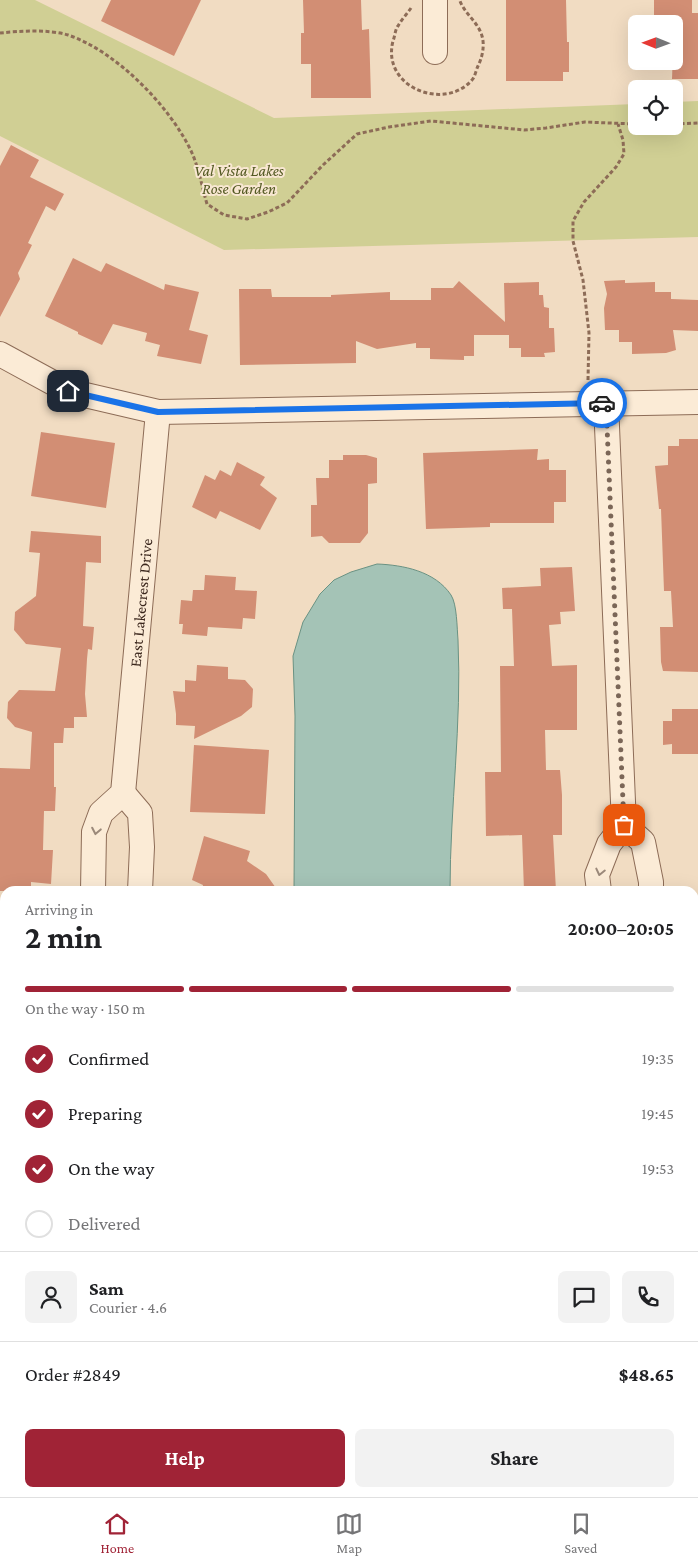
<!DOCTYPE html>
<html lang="en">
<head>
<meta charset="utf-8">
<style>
	body { margin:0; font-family:"Crimson Pro",serif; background:#f2f2f2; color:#202124; height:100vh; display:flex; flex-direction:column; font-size:19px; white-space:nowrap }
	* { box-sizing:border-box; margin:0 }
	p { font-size:16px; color:#757577 }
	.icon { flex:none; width:28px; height:28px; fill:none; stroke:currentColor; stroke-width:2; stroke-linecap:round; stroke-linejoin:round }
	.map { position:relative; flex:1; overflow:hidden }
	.panel { position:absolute; left:0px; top:886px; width:699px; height:611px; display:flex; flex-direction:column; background:#fff; border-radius:15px 15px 0 0; box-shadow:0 5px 20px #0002 }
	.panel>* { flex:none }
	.needle { width:32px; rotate:271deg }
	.tools { position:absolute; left:628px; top:15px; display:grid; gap:10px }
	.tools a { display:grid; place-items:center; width:55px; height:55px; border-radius:8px; background:#fff; box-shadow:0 5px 20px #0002; font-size:25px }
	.pin { position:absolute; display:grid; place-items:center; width:42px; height:42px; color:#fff; margin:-21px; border-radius:10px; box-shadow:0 2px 8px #0006 }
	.courier { position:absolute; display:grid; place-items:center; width:50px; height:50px; margin:-25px; border:4px solid #1a73e8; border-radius:50%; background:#fff; color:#222; box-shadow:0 1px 6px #0007 }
	.overview em { font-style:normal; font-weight:700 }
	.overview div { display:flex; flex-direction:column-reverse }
	.overview { display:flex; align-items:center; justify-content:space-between; height:85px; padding:0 25px }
	h1 { font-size:32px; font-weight:700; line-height:38px }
	.bar { display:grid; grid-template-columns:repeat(4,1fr); gap:8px 5px; align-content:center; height:60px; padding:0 25px }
	.bar i { height:6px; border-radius:4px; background:#e0e0e0 }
	.bar .selected { background:#a02336 }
	.bar p { grid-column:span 4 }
	.line { display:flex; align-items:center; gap:12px; padding:0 25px; border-top:1px solid #e0e0e0 }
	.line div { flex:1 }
	.round { display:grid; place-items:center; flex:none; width:52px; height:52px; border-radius:8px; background:#f2f2f2 }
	ol { padding:0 25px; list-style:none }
	li { display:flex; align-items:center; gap:15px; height:55px }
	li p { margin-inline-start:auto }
	li .icon { padding:5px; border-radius:50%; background:#a02336; color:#fff; stroke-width:4 }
	li:last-child { color:#757577 }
	li i { width:28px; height:28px; border:2px solid #e0e0e0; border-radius:50% }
	.primary-button { display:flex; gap:10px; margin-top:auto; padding:10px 25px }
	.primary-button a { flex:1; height:58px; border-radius:8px; background:#a02336; color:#fff; font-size:20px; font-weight:700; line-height:58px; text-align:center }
	.primary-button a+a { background:#f2f2f2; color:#202124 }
	.menu { display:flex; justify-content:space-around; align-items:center; height:70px; border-top:1px solid #e0e0e0; background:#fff; font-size:14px; color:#757577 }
	.menu a { display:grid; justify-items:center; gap:2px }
	.menu .selected { color:#a02336 }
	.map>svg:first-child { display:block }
</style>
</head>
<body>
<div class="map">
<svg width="698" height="1497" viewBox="0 0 698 1497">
	<rect width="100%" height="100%" fill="#f1dcc2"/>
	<!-- green -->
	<path fill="#d0cf94" d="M0,0H35L274,118L636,104V126H674V102L698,101V237L224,250L0,136Z"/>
	<!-- water -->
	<g fill="#a4c3b6" stroke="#6a9283">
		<path d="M377,564C403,565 435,571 451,595C457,604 457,628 458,640C462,723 450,807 450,891H294L295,716L293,656L303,622L320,594L334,580L351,572Z"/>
		<path d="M0,1056H5V1492L241,1493L240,1497H0Z"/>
		<path d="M694,1096H698V1397L694,1391Z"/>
	</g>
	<!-- building -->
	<g fill="#d28e74">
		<path d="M111,0H201L174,56L101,21Z"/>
		<path d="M303,0H361L362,30L369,29L371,98H311V64H301V33H304Z"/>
		<path d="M506,0H566L567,42H569V72H563V81H506Z"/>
		<path d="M654,0H692V13H698V79H672L674,24H654Z"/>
		<path d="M11,145L39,160L30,177L64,194L55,211L46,206L28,243L32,245L18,273L20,279L0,317V166Z"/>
		<path d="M73,258L101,272L106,263L164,290L165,284L199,292L189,330L208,335L201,364L157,356L160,345L145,341L147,333L113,324L102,345L78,334V332L45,316Z"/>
		<path d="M625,280V283L655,282V292H671V299L698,300V331L673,330L676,350L666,353L632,354V342H619V330H605L604,308L607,294L604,281Z"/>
		<path d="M459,281L505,322L504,283L539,282V295H543L544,307L549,308V328H554L555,352L544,353L545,357H521V348H509V335H474V356H464V360L430,359V348H416V343L377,349L356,341V363L240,365L239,289H271L272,297H331V295L390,292V300H431V288H453Z"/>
		<path d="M41,432L115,443L106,508L31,496Z"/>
		<path d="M679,439H698V672L663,671L661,662L660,627H673L671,591H664L661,509H659L655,466L668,465V446H679Z"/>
		<path d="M538,449L537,460L549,459V470H566V502H554V523H490V527L426,529L423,453Z"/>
		<path d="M343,455H366L377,458V483L368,484V533L360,543H329L322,536L311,537V505H317L316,478H329V460H343Z"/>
		<path d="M237,462L265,477L260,485L277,498L260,530L220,511L216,519L192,507L205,475L215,480L220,470L231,476Z"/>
		<path d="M31,531L101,536V563L86,562L83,626L94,627L92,650L88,649L87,659L85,694L87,717H74V728H64L63,743H54V787H56L55,811H44L43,850H53L51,884L31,882V891H0V768L30,769L32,732L15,727L7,718L8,702L19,690L55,691L61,648L26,644L14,630L15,612L36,596L40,553L29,552Z"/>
		<path d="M572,567L575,611L560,612L561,624L549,625L552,666L577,665V730H545L546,770H560L562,795V835H553L556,891H524L522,835L486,836L485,772H501L500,666H514L512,609H503L502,588L541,586L540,568Z"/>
		<path d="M205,575L236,577L235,590L257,591L255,619L243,618L242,629L208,627L207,636L182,634L183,624H179L181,600L192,601L193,590H204Z"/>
		<path d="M197,665L228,667V679L245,680L253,689L252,707L241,716L194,739L195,726L176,725V714L173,691L185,692V680L196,681Z"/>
		<path d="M672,709H698V754H672V744L663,745V721H672Z"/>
		<path d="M194,745L269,750L265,814L190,812Z"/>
		<path d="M204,836L250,851L247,861L266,874L278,891H202L203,885L192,880Z"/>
	</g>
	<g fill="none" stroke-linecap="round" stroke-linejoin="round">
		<!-- minor casing -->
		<g stroke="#8d6c57" stroke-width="26">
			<g id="minor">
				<path d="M435,52V0"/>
				<path d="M0,354L68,391L158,412L698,402"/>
				<path d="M123,793L140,813L142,847L140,891"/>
				<path d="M624,825L643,842L651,882V891"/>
				<path id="s1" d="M93,891L94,832L101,813L123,793L158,412"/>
				<path d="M599,891L597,875L609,844L624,825L606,403"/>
				<path d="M541,1492L546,1497"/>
				<path d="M415,1497L418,1492"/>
			</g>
		</g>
		<!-- path -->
		<g stroke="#8d6c57" stroke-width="3" stroke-dasharray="4 2.5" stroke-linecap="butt">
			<path d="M411,8C407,14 401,20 398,26C395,30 395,36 393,41C381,87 444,112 472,80C475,77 476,70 478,66C482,58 485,46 482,36C478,22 465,14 460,1"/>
			<path d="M0,33C20,31 48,29 68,35C116,51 171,107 192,153C199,169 202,187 207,204L224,215L247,219L268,212L287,203L323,165L357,134L389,127L431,121L524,130L546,128L585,122L636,124"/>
			<path d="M674,124L698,123"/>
			<path d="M588,380L589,333L583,280L573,241V221L584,202L616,167L624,154L623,140L618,124"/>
		</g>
		<!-- minor -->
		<use href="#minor" stroke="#fbebd6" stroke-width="24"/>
	</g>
	<!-- one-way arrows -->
	<defs><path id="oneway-chevron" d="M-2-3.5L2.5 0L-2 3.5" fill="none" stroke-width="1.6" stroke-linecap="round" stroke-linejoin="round" transform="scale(1.25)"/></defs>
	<g stroke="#9b897a">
		<use href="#oneway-chevron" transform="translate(96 831) rotate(101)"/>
		<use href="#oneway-chevron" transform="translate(600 872) rotate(103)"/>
	</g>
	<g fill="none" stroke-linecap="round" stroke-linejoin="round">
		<!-- done -->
		<path stroke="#7b6657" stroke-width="5" stroke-dasharray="0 9" d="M602,403H606L624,825"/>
		<!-- route -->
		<path stroke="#1a73e8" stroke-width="6" d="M68,391L158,412L602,403"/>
	</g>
	<g text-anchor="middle" stroke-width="4" stroke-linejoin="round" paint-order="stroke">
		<!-- park labels -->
		<g font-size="16" font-style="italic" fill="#535922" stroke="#f8e7d2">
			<text x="239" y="176">Val Vista Lakes<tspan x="239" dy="18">Rose Garden</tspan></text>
		</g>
		<!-- street labels -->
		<g font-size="16" fill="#3b271d" stroke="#f8e7d2">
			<text dy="6" stroke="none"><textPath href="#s1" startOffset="300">East Lakecrest Drive</textPath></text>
		</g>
	</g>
</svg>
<div class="tools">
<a><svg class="needle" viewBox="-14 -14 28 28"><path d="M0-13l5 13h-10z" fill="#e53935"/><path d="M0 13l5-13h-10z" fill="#757577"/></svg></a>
<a><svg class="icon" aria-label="locate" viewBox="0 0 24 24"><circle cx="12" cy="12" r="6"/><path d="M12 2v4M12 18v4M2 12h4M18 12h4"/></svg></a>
</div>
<div class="pin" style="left:624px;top:825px;background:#ea580c"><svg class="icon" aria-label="bag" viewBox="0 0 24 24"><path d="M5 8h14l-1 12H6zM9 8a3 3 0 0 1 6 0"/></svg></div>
<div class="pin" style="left:68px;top:391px;background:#1f2937"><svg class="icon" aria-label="home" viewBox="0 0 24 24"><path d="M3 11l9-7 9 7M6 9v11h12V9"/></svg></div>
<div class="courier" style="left:602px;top:403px"><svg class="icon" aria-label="car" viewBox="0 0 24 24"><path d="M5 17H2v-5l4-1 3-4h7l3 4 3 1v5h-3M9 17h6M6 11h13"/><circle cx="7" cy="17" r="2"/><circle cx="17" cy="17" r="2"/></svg></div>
<section class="panel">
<div class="overview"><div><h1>2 min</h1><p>Arriving in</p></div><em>20:00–20:05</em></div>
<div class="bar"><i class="selected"></i><i class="selected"></i><i class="selected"></i><i></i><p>On the way · 150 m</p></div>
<ol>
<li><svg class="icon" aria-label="check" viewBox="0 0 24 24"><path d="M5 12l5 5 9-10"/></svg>Confirmed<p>19:35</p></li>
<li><svg class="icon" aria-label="check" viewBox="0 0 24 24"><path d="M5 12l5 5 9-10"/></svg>Preparing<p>19:45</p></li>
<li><svg class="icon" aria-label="check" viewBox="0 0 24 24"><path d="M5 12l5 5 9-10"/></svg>On the way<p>19:53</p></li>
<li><i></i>Delivered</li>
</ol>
<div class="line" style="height:90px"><a class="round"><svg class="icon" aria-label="person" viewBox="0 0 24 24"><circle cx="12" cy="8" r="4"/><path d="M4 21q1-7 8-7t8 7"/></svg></a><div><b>Sam</b><p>Courier · 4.6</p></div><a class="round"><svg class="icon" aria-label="chat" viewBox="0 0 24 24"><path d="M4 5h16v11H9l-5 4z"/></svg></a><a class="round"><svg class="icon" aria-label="phone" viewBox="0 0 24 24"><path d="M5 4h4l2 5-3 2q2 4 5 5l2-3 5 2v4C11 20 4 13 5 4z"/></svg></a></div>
<div class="line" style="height:65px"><div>Order #2849</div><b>$48.65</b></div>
<div class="primary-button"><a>Help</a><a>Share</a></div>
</section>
</div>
<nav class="menu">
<a class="selected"><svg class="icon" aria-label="home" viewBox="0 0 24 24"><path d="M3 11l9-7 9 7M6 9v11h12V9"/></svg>Home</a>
<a><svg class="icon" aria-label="map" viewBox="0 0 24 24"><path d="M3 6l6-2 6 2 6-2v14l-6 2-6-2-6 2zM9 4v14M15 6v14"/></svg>Map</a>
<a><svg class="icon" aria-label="saved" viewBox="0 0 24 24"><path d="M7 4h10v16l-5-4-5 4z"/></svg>Saved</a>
</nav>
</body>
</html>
